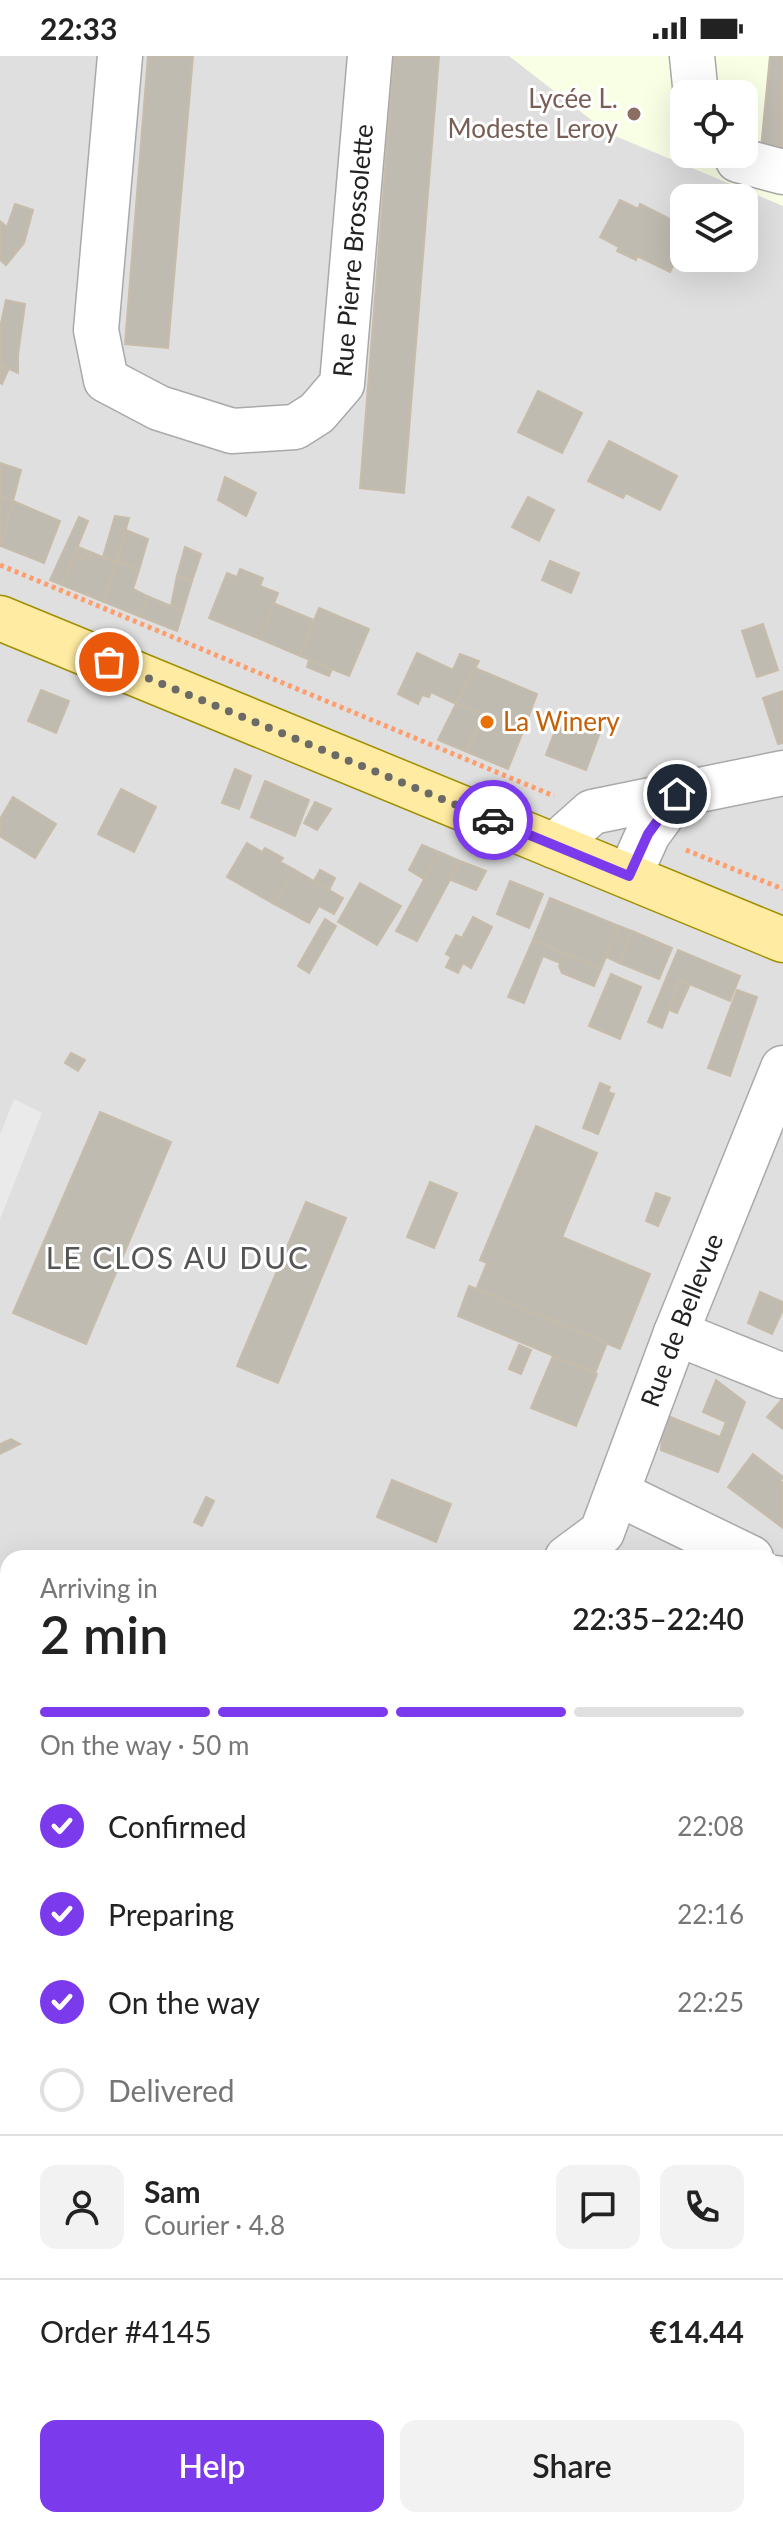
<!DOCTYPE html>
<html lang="en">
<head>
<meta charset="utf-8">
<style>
	body { margin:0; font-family:Lato,sans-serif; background:#f2f2f2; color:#222; height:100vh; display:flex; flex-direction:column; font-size:30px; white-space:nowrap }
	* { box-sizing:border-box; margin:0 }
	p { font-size:26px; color:#767676 }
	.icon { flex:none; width:44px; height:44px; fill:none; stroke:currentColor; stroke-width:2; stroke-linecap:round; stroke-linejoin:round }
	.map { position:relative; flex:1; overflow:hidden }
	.details { position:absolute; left:0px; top:1494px; width:784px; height:978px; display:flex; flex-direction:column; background:#fff; border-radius:24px 24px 0 0; box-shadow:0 8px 32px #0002 }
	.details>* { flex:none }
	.buttons { position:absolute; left:670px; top:24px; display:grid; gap:16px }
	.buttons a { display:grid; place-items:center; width:88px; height:88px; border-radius:16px; background:#fff; box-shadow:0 8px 32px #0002; font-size:40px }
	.pin { position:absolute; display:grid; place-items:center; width:68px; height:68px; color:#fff; margin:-34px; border:4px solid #fff; border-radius:50%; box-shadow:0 2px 8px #0007 }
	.courier { position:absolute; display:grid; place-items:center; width:80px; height:80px; margin:-40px; border:6px solid #7c3aed; border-radius:50%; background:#fff; color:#222; box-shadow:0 2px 10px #0007 }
	.headline em { font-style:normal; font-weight:600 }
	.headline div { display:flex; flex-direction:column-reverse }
	.headline { display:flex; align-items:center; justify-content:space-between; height:136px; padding:0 40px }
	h1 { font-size:52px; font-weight:600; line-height:60px }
	.bar { display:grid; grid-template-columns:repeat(4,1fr); gap:12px 8px; align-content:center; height:96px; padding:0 40px }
	.bar i { height:10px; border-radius:6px; background:#e0e0e0 }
	.bar .active { background:#7c3aed }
	.bar p { grid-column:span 4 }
	.line { display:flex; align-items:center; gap:20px; padding:0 40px; border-top:2px solid #e0e0e0 }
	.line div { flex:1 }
	.round { display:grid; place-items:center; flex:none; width:84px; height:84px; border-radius:16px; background:#f2f2f2 }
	ol { padding:0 40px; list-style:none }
	li { display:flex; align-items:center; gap:24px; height:88px }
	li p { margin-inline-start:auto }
	li .icon { padding:8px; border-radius:50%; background:#7c3aed; color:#fff; stroke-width:4 }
	li:last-child { color:#767676 }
	li i { width:44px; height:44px; border:4px solid #e0e0e0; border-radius:50% }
	.cta { display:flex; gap:16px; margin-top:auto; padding:16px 40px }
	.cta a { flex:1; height:92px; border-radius:16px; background:#7c3aed; color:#fff; font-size:32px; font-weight:600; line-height:92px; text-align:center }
	.cta a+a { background:#f2f2f2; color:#222 }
	.status { display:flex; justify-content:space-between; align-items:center; height:56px; padding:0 40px; background:#fff; direction:ltr }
	.status svg { height:22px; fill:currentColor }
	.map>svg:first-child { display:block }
</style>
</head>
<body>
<div class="status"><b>22:33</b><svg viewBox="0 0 49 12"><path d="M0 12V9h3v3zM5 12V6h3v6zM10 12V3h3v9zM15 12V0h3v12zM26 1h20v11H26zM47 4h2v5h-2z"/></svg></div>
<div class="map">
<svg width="783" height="2471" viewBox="0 0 783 2471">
	<rect width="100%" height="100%" fill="#f3f1e8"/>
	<!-- residential -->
	<path fill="#e0dfdf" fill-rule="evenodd" d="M0,0H783V2471H0ZM684,38H744V98H684ZM684,142H744V202H684ZM8,1502H776V2464H8Z"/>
	<!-- education -->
	<path fill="#f9ffe5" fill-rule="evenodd" d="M509,0H783V150L608,77ZM684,38H744V98H684Z"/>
	<!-- parking -->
	<path fill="#eaeaea" d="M14,1043L42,1057L0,1163V1079Z"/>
	<!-- building -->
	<g fill="#c0bbb1" stroke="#c6bca9" stroke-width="2">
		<path d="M148,0H193L168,292L125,288Z"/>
		<path d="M394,0H439L404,437L360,432Z"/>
		<path d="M770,0H783V95L761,92Z"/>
		<path d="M620,144L638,153L640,148L684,170V188L670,216L637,200L636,204L617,195L619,191L600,181Z"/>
		<path d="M15,148L33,154L24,187L6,209L0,204V165L7,171Z"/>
		<path d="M6,244L25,248L18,299V317L0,309V272Z"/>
		<path d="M0,309L9,312L2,328L0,327Z"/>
		<path d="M538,335L582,357L562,397L518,376Z"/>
		<path d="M609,385L677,420L660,454L626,437L623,442L588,425Z"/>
		<path d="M0,407L21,414L13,445L0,440Z"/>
		<path d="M225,421L256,437L246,460L218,444Z"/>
		<path d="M0,440L13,445L1,490H0Z"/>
		<path d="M528,441L554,454L539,485L512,471Z"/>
		<path d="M13,445L60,465L44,507L1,490Z"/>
		<path d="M115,460L129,462L116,507L103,501Z"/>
		<path d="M79,461L88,465L62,529L50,524Z"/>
		<path d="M126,474L148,483L139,514L117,505Z"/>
		<path d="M78,491L93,497L91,501L85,498L83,503L74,500Z"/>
		<path d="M185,491L201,498L192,525L177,520Z"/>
		<path d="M93,497L116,507L104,546L62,529L74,500L83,503L85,498L91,501Z"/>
		<path d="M117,505L139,514L133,533L147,540L141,561L104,546Z"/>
		<path d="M550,505L579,517L571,537L542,524Z"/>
		<path d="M240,513L263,522L260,530L278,537L260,583L209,562L227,517L237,521Z"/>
		<path d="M177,520L192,525L183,555L171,550Z"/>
		<path d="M147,540L183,555L177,575L141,561Z"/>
		<path d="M273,547L314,564L300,600L260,583Z"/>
		<path d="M319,552L369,573L349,620L300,600Z"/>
		<path d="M763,568L778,614L757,621L742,575Z"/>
		<path d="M417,597L453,614L460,598L479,605L456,648L431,636L429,641L422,639L418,648L398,638Z"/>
		<path d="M309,604L332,613L329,620L307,611Z"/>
		<path d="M475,612L537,638L524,673L456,648Z"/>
		<path d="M41,634L69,645L56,677L28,665Z"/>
		<path d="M783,635V687L778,688L763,642Z"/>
		<path d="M456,648L483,657L467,696L438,684Z"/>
		<path d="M562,656L602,671L586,714L546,699Z"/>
		<path d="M483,657L524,673L508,713L467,696Z"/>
		<path d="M235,713L251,720L239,753L222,747Z"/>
		<path d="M265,725L309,744L295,780L251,761Z"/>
		<path d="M121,733L156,751L134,796L98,778Z"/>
		<path d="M13,741L56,768L35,802L0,780V763Z"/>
		<path d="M315,746L331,753L317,774L304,767Z"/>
		<path d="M247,787L262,796L265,792L283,802L280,806L295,814L274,848L227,821Z"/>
		<path d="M422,789L439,796L424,823L409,814Z"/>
		<path d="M439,796L460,805L417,885L396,875Z"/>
		<path d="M460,805L486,815L476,834L451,824Z"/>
		<path d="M295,814L343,842L334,858L319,850L309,867L274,848Z"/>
		<path d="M320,814L335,822L329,834L314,825Z"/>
		<path d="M510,825L543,838L529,872L497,858Z"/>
		<path d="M360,827L401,850L377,889L338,866Z"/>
		<path d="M550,842L619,870L601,913L533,884Z"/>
		<path d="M473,861L492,871L471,912L463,907L458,917L446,911L451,901L446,898L456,879L462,882Z"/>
		<path d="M325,863L336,870L309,917L298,910Z"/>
		<path d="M619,870L632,875L619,907L606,901Z"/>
		<path d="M632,875L672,892L659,923L619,907Z"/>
		<path d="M533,884L564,897L560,907L543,900L524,947L508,941Z"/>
		<path d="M678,894L740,920L730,945L680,924L662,972L648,966Z"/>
		<path d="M564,897L601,913L594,930L562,917L559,910Z"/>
		<path d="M611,918L641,931L620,983L589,970Z"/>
		<path d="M680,924L690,928L677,957L669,954Z"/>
		<path d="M737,934L757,941L730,1020L708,1012Z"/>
		<path d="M71,997L85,1004L78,1015L65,1007Z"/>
		<path d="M600,1027L610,1031L608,1036L614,1038L598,1078L583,1072Z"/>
		<path d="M100,1056L171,1086L86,1288L13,1257Z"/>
		<path d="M536,1070L597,1097L562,1181L650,1218L620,1293L476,1234L487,1207L480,1204Z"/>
		<path d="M430,1126L457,1137L434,1192L407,1181Z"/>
		<path d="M656,1137L670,1142L658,1170L646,1165Z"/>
		<path d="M306,1146L346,1162L278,1327L237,1310Z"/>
		<path d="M469,1230L607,1287L595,1317L458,1260Z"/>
		<path d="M760,1236L783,1246V1254L772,1278L748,1267Z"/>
		<path d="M519,1289L531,1294L521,1318L509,1313Z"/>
		<path d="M553,1300L597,1318L576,1370L531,1352Z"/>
		<path d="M716,1324L745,1346L718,1416L661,1394L662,1377L668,1360L720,1381L726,1366L703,1356Z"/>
		<path d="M783,1342V1373L767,1361Z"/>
		<path d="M11,1383L20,1388L0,1398V1388Z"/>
		<path d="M753,1398L783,1421L780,1425L783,1427V1472L728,1431Z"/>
		<path d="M392,1424L451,1448L436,1486L377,1461Z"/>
		<path d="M206,1441L214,1445L202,1470L194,1466Z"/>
		<path d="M8,1549V1594L0,1580V1553Z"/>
		<path d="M783,1613V1643L776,1637V1623Z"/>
		<path d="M783,1940V1989L776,1994V1945Z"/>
		<path d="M8,1979V2013L0,2017V1983Z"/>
		<path d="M8,2079V2155L0,2143V2085Z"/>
		<path d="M783,2170V2220L776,2226V2175Z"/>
		<path d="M776,2415L783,2424V2462L776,2453Z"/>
		<path d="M54,2464H72L79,2471H47Z"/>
		<path d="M519,2464H538L532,2471H514Z"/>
		<path d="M574,2464H624L618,2471H569Z"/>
	</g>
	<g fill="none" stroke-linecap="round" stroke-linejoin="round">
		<!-- minor casing -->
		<g stroke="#a9a9a9" stroke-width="47">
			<g id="minor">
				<path id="s1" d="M120,0L96,274L106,324L159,352L232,375L295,371L317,357L342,328L370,0"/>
				<path d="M692,0L695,30L699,38"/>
				<path d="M735,98L738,104L783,116"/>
				<path d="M554,790L592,756L783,717"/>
				<path d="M629,820L648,778L677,738"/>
				<path d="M676,1277L783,1320"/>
				<path d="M617,1437L751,1502"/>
				<path id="s2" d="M567,1502L602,1476L676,1277L783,1012"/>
				<path d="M776,1522L783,1527"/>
				<path d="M0,1837L8,1832"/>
				<path d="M776,2081L783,2091"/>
				<path d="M0,2404L8,2393"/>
			</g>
		</g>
		<!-- major casing -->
		<g stroke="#a08f00" stroke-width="47">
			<g id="major">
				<path d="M0,562L783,884"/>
				<path d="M0,2313L8,2317"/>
				<path d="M215,2464L220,2471"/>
				<path d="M286,2464L300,2471"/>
			</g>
		</g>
		<!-- path -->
		<g stroke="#ff9d6d" stroke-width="5" stroke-dasharray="4 4" stroke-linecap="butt">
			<path d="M0,509L554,740"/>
			<path d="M686,794L783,833"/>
			<path d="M166,2464L175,2471"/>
		</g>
		<!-- minor -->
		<use href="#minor" stroke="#fff" stroke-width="44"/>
		<!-- major -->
		<use href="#major" stroke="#ffeba1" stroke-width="44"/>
	</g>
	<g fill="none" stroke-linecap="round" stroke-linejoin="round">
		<!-- done -->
		<path stroke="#6b6a67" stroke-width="8" stroke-dasharray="0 14.4" d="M109,606L493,764"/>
		<!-- route -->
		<path stroke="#7c3aed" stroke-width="10" d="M493,764L629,820L648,778L677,738"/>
	</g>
	<!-- markers -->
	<circle fill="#8d6e63" stroke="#fff" stroke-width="3" cx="634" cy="58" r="8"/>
	<circle fill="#e8710a" stroke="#fff" stroke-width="3" cx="487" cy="666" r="8"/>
	<g text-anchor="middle" stroke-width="6" stroke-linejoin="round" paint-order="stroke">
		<!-- education labels -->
		<g font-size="26" fill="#785e54" stroke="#fff" text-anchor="end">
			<text x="618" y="52">Lycée L.<tspan x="618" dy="30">Modeste Leroy</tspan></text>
		</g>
		<!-- street labels -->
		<g font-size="26" fill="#222" stroke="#fff">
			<text dy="9" stroke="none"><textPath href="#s1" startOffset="724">Rue Pierre Brossolette</textPath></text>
			<text dy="9" stroke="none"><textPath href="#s2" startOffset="270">Rue de Bellevue</textPath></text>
		</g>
		<!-- food labels -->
		<g font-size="26" fill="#c56008" stroke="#fff" text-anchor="start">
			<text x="503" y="675">La Winery</text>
		</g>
		<!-- quarter labels -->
		<g font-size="30" letter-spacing="2" fill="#555" stroke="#fff">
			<text x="178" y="1213">LE CLOS AU DUC</text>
		</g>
	</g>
</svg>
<div class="buttons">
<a><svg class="icon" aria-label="locate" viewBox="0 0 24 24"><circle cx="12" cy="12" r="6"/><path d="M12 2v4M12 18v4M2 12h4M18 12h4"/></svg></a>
<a><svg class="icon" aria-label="layers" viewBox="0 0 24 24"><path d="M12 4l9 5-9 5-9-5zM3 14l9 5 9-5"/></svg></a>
</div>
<div class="pin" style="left:109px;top:606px;background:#ea580c"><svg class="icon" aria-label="bag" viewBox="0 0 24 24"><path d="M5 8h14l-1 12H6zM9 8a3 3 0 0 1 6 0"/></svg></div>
<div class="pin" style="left:677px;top:738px;background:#1f2937"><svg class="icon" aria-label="home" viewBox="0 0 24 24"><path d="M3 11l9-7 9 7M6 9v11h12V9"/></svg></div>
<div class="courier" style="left:493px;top:764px"><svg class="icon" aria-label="car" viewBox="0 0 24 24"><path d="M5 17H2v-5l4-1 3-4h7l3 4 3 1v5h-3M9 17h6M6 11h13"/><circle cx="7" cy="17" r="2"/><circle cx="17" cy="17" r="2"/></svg></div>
<section class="details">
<div class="headline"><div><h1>2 min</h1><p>Arriving in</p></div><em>22:35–22:40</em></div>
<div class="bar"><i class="active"></i><i class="active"></i><i class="active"></i><i></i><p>On the way · 50 m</p></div>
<ol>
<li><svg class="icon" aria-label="check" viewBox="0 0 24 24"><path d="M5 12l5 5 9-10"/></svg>Confirmed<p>22:08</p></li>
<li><svg class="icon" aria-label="check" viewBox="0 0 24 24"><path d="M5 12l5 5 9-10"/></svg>Preparing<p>22:16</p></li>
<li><svg class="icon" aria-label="check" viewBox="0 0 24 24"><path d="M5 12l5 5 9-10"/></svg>On the way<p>22:25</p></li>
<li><i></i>Delivered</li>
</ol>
<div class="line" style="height:144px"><a class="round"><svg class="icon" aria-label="person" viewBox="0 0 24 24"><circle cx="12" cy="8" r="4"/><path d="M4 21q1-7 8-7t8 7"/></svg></a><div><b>Sam</b><p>Courier · 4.8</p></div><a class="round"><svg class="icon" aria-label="chat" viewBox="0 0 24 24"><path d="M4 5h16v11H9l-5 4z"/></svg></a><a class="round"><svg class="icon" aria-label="phone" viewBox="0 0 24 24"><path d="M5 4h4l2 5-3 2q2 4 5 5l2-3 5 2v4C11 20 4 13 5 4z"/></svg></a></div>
<div class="line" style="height:104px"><div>Order #4145</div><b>€14.44</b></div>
<div class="cta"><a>Help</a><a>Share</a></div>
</section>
</div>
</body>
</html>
